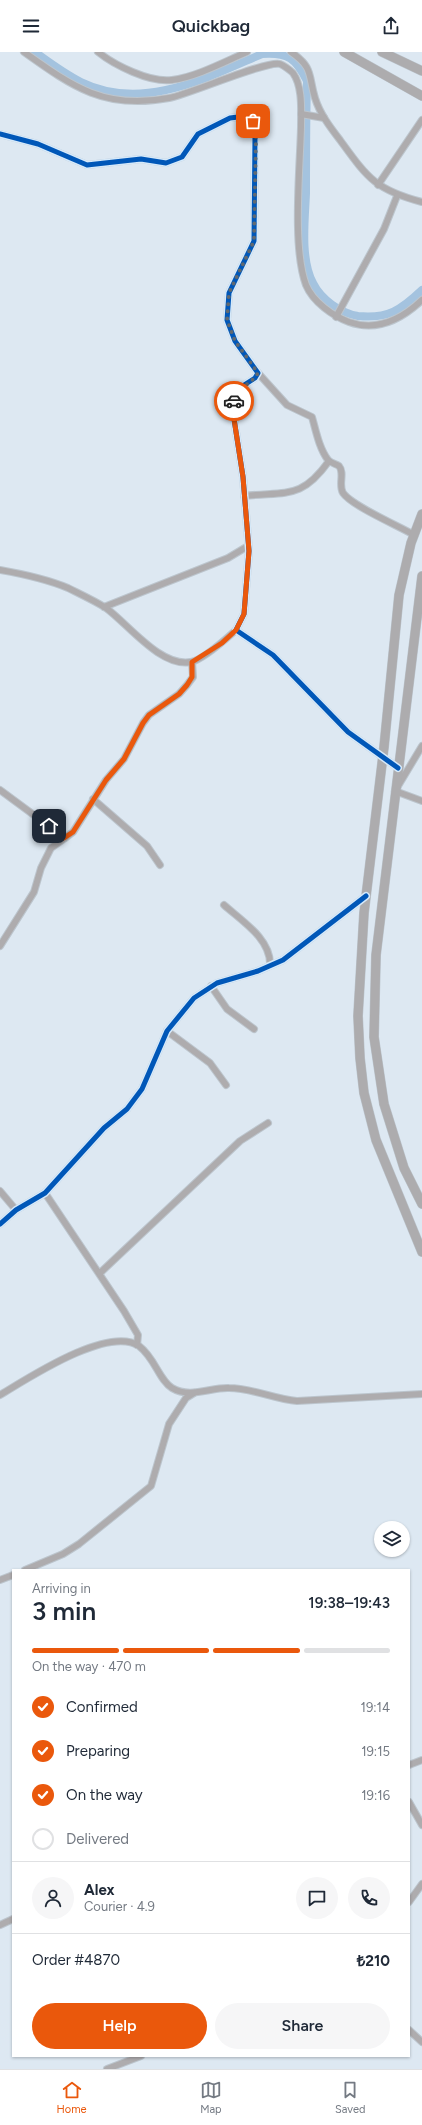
<!DOCTYPE html>
<html lang="en">
<head>
<meta charset="utf-8">
<style>
	body { margin:0; font-family:Figtree,sans-serif; background:#f6f6f7; color:#1f2937; height:100vh; display:flex; flex-direction:column; font-size:15px; white-space:nowrap }
	* { box-sizing:border-box; margin:0 }
	p { font-size:13px; color:#747a83 }
	.icon { flex:none; width:22px; height:22px; fill:none; stroke:currentColor; stroke-width:2; stroke-linecap:round; stroke-linejoin:round }
	.map { position:relative; flex:1; overflow:hidden }
	.panel { position:absolute; left:12px; top:1517px; width:398px; height:488px; display:flex; flex-direction:column; background:#fff; border-radius:0px; box-shadow:0 1px 3px #0004 }
	.panel>* { flex:none }
	.controls { position:absolute; left:374px; top:1469px; display:grid; gap:8px }
	.controls a { display:grid; place-items:center; width:36px; height:36px; border-radius:50%; background:#fff; box-shadow:0 1px 3px #0004; font-size:20px }
	.pin { position:absolute; display:grid; place-items:center; width:34px; height:34px; color:#fff; margin:-17px; border-radius:8px; box-shadow:0 2px 6px #0006 }
	.courier { position:absolute; display:grid; place-items:center; width:40px; height:40px; margin:-20px; border:3px solid #ea580c; border-radius:50%; background:#fff; color:#222; box-shadow:0 1px 5px #0007 }
	.summary em { font-style:normal; font-weight:600 }
	.summary div { display:flex; flex-direction:column-reverse }
	.summary { display:flex; align-items:center; justify-content:space-between; height:68px; padding:0 20px }
	h1 { font-size:26px; font-weight:600; line-height:30px }
	.bar { display:grid; grid-template-columns:repeat(4,1fr); gap:6px 4px; align-content:center; height:48px; padding:0 20px }
	.bar i { height:5px; border-radius:3px; background:#e0e1e3 }
	.bar .selected { background:#ea580c }
	.bar p { grid-column:span 4 }
	.line { display:flex; align-items:center; gap:10px; padding:0 20px; border-top:1px solid #e0e1e3 }
	.line div { flex:1 }
	.round { display:grid; place-items:center; flex:none; width:42px; height:42px; border-radius:21px; background:#f6f6f7 }
	ol { padding:0 20px; list-style:none }
	li { display:flex; align-items:center; gap:12px; height:44px }
	li p { margin-inline-start:auto }
	li .icon { padding:4px; border-radius:50%; background:#ea580c; color:#fff; stroke-width:4 }
	li:last-child { color:#747a83 }
	li i { width:22px; height:22px; border:2px solid #e0e1e3; border-radius:50% }
	.cta { display:flex; gap:8px; margin-top:auto; padding:8px 20px }
	.cta a { flex:1; height:46px; border-radius:24px; background:#ea580c; color:#fff; font-size:16px; font-weight:600; line-height:46px; text-align:center }
	.cta a+a { background:#f6f6f7; color:#1f2937 }
	header { display:flex; justify-content:space-between; align-items:center; height:52px; padding:0 20px; background:#fff; font-size:18px; font-weight:600 }
	.tabs { display:flex; justify-content:space-around; align-items:center; height:56px; border-top:1px solid #e0e1e3; background:#fff; font-size:11px; color:#747a83 }
	.tabs a { display:grid; justify-items:center; gap:2px }
	.tabs .selected { color:#ea580c }
	.map>svg:first-child { display:block }
</style>
</head>
<body>
<header><svg class="icon" aria-label="menu" viewBox="0 0 24 24"><path d="M4 6h16M4 12h16M4 18h16"/></svg>Quickbag<svg class="icon" aria-label="share" viewBox="0 0 24 24"><path d="M12 15V3M7 8l5-5 5 5M5 13v7h14v-7"/></svg></header>
<div class="map">
<svg width="422" height="2017" viewBox="0 0 422 2017">
	<rect width="100%" height="100%" fill="#dde8f2"/>
	<g fill="none" stroke-linecap="round" stroke-linejoin="round">
		<!-- canal -->
		<path stroke="#a4c3df" stroke-width="8" d="M35,0C50,11 65,22 81,30C142,60 206,26 262,2C288,0 296,7 307,29C306,66 306,104 306,141C305,167 300,207 313,231C321,247 340,261 358,264C388,267 401,258 422,238"/>
		<!-- street casing -->
		<g stroke="#bcc5cd" stroke-width="8">
			<g id="street">
				<path d="M24,0C73,35 105,58 169,46C190,42 267,8 280,12C283,13 290,18 293,21C303,35 301,59 301,75C300,117 292,195 306,233C313,250 333,264 349,270C377,280 402,267 422,248"/>
				<path d="M98,0C114,13 150,31 172,28C196,25 224,10 247,0"/>
				<path d="M291,0C314,16 308,23 315,46C320,62 330,75 340,88C367,125 375,138 422,150"/>
				<path d="M301,62L324,66"/>
				<path d="M0,82L38,92L87,113L141,107L166,111L182,105L198,82L230,66L246,64L253,69L255,84L254,189L229,241L227,268L235,289L258,321L255,326L238,337L232,354L243,425L249,499L244,562L236,578L273,603L348,680L398,716"/>
				<path d="M378,133L422,68"/>
				<path d="M336,265L384,177L397,144"/>
				<path d="M258,321L287,353L312,365C316,379 319,396 328,408C331,411 336,412 339,414C345,421 338,433 343,441C352,454 399,474 414,483"/>
				<path d="M244,444C287,439 301,448 329,409"/>
				<path d="M0,518C23,522 46,527 68,536C80,542 95,549 106,556C128,572 161,616 191,610C203,608 227,586 236,578"/>
				<path d="M104,555L228,506L248,494"/>
				<path d="M422,694L395,739L422,749"/>
				<path d="M0,738L65,786L73,780L106,728L124,707L143,671L149,663L179,642L187,633L193,625L192,610"/>
				<path d="M93,747L147,794L160,813"/>
				<path d="M224,853C242,869 271,887 270,913"/>
				<path d="M0,894L34,840L41,816L51,796L65,786"/>
				<path d="M211,934L227,957L254,977"/>
				<path d="M167,979L210,1011L226,1033"/>
				<path d="M0,1139L16,1158"/>
				<path d="M45,1141L124,1259L138,1283L137,1293"/>
				<path d="M0,1172L16,1158L45,1141L104,1076L127,1057L142,1037L167,979L194,946L217,931L258,919L283,908L366,844"/>
				<path d="M100,1221L240,1089L268,1071"/>
				<path d="M0,1343C27,1327 108,1273 139,1294C155,1306 159,1328 172,1336C190,1347 211,1335 229,1336C252,1336 274,1347 297,1349L422,1342"/>
				<path d="M25,1518L63,1502L79,1492L151,1434L169,1372L186,1346L194,1341"/>
				<path d="M0,1528L13,1523"/>
				<path d="M409,1713L422,1708"/>
				<path d="M409,1750L422,1773"/>
				<path d="M409,1850L422,1832"/>
				<path d="M0,1873L13,1867"/>
				<path d="M409,1978L422,1990"/>
				<path d="M107,2017L141,2004"/>
			</g>
		</g>
		<!-- secondary casing -->
		<g stroke="#bcc5cd" stroke-width="10">
			<g id="secondary">
				<path d="M344,0L422,44"/>
				<path d="M382,0L422,19"/>
				<path d="M422,462L411,491L399,543L384,695L364,861L358,964L360,1006L364,1041L376,1088L422,1200"/>
				<path d="M422,524L376,903L374,985L384,1052L404,1116L422,1152"/>
			</g>
		</g>
		<!-- street -->
		<use href="#street" stroke="#aeacae" stroke-width="6"/>
		<!-- secondary -->
		<use href="#secondary" stroke="#adacae" stroke-width="9"/>
		<!-- cycleway casing -->
		<g stroke="#d5e9fa" stroke-width="8">
			<g id="cycleway">
				<path d="M0,82L38,92L87,113L141,107L166,111L182,105L198,82L230,66L246,64L253,69L255,84L254,189L229,241L227,268L235,289L258,321L255,326L238,337L232,354L243,425L249,499L244,562L236,578L273,603L348,680L398,716"/>
				<path d="M0,1172L16,1158L45,1141L104,1076L127,1057L142,1037L167,979L194,946L217,931L258,919L283,908L366,844"/>
			</g>
		</g>
		<!-- cycleway -->
		<use href="#cycleway" stroke="#0057b8" stroke-width="5"/>
	</g>
	<g fill="none" stroke-linecap="round" stroke-linejoin="round">
		<!-- done -->
		<path stroke="#606971" stroke-width="4" stroke-dasharray="0 7.2" d="M234,349C241,331 250,334 258,321L235,289L227,268L229,241L254,189L256,84L253,69"/>
		<!-- route -->
		<path stroke="#ea580c" stroke-width="5" d="M49,774L64,786L73,780L106,728L124,707L143,671L149,663L179,642L187,633L192,625V610L222,591L236,578L244,562L249,499L243,425L232,354L234,349"/>
	</g>
</svg>
<div class="controls">
<a><svg class="icon" aria-label="layers" viewBox="0 0 24 24"><path d="M12 4l9 5-9 5-9-5zM3 14l9 5 9-5"/></svg></a>
</div>
<div class="pin" style="left:253px;top:69px;background:#ea580c"><svg class="icon" aria-label="bag" viewBox="0 0 24 24"><path d="M5 8h14l-1 12H6zM9 8a3 3 0 0 1 6 0"/></svg></div>
<div class="pin" style="left:49px;top:774px;background:#1f2937"><svg class="icon" aria-label="home" viewBox="0 0 24 24"><path d="M3 11l9-7 9 7M6 9v11h12V9"/></svg></div>
<div class="courier" style="left:234px;top:349px"><svg class="icon" aria-label="car" viewBox="0 0 24 24"><path d="M5 17H2v-5l4-1 3-4h7l3 4 3 1v5h-3M9 17h6M6 11h13"/><circle cx="7" cy="17" r="2"/><circle cx="17" cy="17" r="2"/></svg></div>
<section class="panel">
<div class="summary"><div><h1>3 min</h1><p>Arriving in</p></div><em>19:38–19:43</em></div>
<div class="bar"><i class="selected"></i><i class="selected"></i><i class="selected"></i><i></i><p>On the way · 470 m</p></div>
<ol>
<li><svg class="icon" aria-label="check" viewBox="0 0 24 24"><path d="M5 12l5 5 9-10"/></svg>Confirmed<p>19:14</p></li>
<li><svg class="icon" aria-label="check" viewBox="0 0 24 24"><path d="M5 12l5 5 9-10"/></svg>Preparing<p>19:15</p></li>
<li><svg class="icon" aria-label="check" viewBox="0 0 24 24"><path d="M5 12l5 5 9-10"/></svg>On the way<p>19:16</p></li>
<li><i></i>Delivered</li>
</ol>
<div class="line" style="height:72px"><a class="round"><svg class="icon" aria-label="person" viewBox="0 0 24 24"><circle cx="12" cy="8" r="4"/><path d="M4 21q1-7 8-7t8 7"/></svg></a><div><b>Alex</b><p>Courier · 4.9</p></div><a class="round"><svg class="icon" aria-label="chat" viewBox="0 0 24 24"><path d="M4 5h16v11H9l-5 4z"/></svg></a><a class="round"><svg class="icon" aria-label="phone" viewBox="0 0 24 24"><path d="M5 4h4l2 5-3 2q2 4 5 5l2-3 5 2v4C11 20 4 13 5 4z"/></svg></a></div>
<div class="line" style="height:52px"><div>Order #4870</div><b>₺210</b></div>
<div class="cta"><a>Help</a><a>Share</a></div>
</section>
</div>
<nav class="tabs">
<a class="selected"><svg class="icon" aria-label="home" viewBox="0 0 24 24"><path d="M3 11l9-7 9 7M6 9v11h12V9"/></svg>Home</a>
<a><svg class="icon" aria-label="map" viewBox="0 0 24 24"><path d="M3 6l6-2 6 2 6-2v14l-6 2-6-2-6 2zM9 4v14M15 6v14"/></svg>Map</a>
<a><svg class="icon" aria-label="saved" viewBox="0 0 24 24"><path d="M7 4h10v16l-5-4-5 4z"/></svg>Saved</a>
</nav>
</body>
</html>
